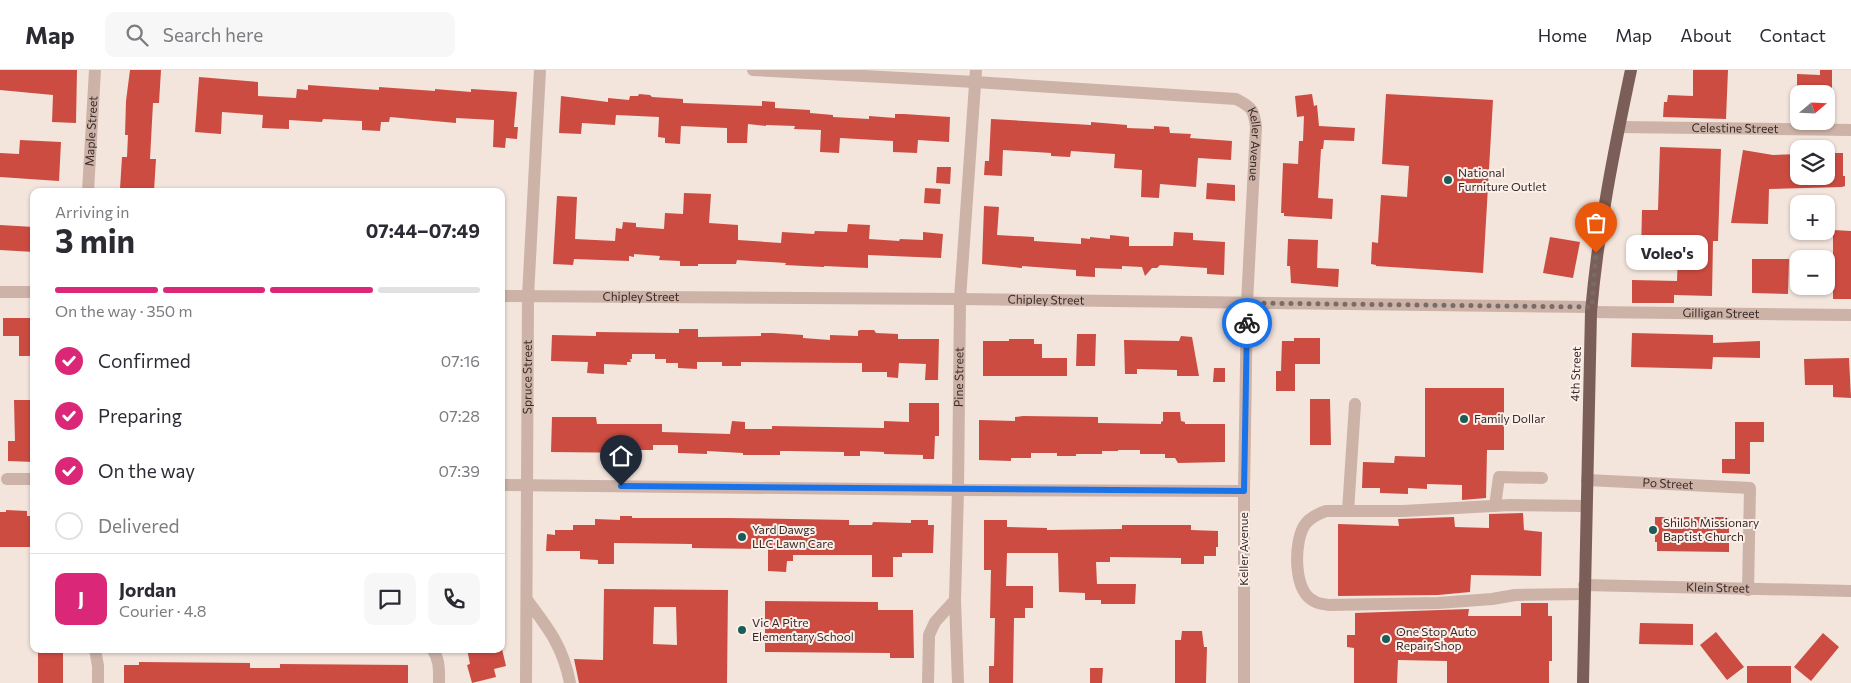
<!DOCTYPE html>
<html lang="en">
<head>
<meta charset="utf-8">
<style>
	body { margin:0; font-family:Commissioner,sans-serif; background:#f7f7f7; color:#2b2b33; height:100vh; display:flex; flex-direction:column; font-size:19px; white-space:nowrap }
	* { box-sizing:border-box; margin:0 }
	p { font-size:16px; color:#7c7c81 }
	.icon { flex:none; width:28px; height:28px; fill:none; stroke:currentColor; stroke-width:2; stroke-linecap:round; stroke-linejoin:round }
	.map { position:relative; flex:1; overflow:hidden }
	.side { position:absolute; left:30px; top:118px; width:475px; height:465px; display:flex; flex-direction:column; background:#fff; border-radius:10px; box-shadow:0 1px 4px #0004 }
	.side>* { flex:none }
	.needle { width:32px; rotate:71deg }
	.buttons { position:absolute; left:1790px; top:15px; display:grid; gap:10px }
	.buttons a { display:grid; place-items:center; width:45px; height:45px; border-radius:10px; background:#fff; box-shadow:0 1px 4px #0004; font-size:25px }
	.pin { position:absolute; display:grid; place-items:center; width:42px; height:42px; color:#fff; margin:-51px -21px; border-radius:50% 50% 50% 0; rotate:-45deg; box-shadow:0 0 5px #0007 }
	.pin .icon { rotate:45deg }
	.courier { position:absolute; display:grid; place-items:center; width:50px; height:50px; margin:-25px; border:4px solid #1a73e8; border-radius:50%; background:#fff; color:#222; box-shadow:0 1px 6px #0007 }
	.bubble { position:absolute; height:35px; border-radius:10px; background:#fff; box-shadow:0 1px 4px #0004; font-size:16px; font-weight:700; line-height:35px; text-align:center }
	.headline em { font-style:normal; font-weight:700 }
	.headline div { display:flex; flex-direction:column-reverse }
	.headline { display:flex; align-items:center; justify-content:space-between; height:85px; padding:0 25px }
	h1 { font-size:32px; font-weight:700; line-height:38px }
	.bar { display:grid; grid-template-columns:repeat(4,1fr); gap:8px 5px; align-content:center; height:60px; padding:0 25px }
	.bar i { height:6px; border-radius:4px; background:#e1e1e2 }
	.bar .selected { background:#db2777 }
	.bar p { grid-column:span 4 }
	.line { display:flex; align-items:center; gap:12px; padding:0 25px; border-top:1px solid #e1e1e2 }
	.line div { flex:1 }
	.round { display:grid; place-items:center; flex:none; width:52px; height:52px; border-radius:10px; background:#f7f7f7 }
	ol { padding:0 25px; list-style:none }
	li { display:flex; align-items:center; gap:15px; height:55px }
	li p { margin-inline-start:auto }
	li .icon { padding:5px; border-radius:50%; background:#db2777; color:#fff; stroke-width:4 }
	li:last-child { color:#7c7c81 }
	li i { width:28px; height:28px; border:2px solid #e1e1e2; border-radius:50% }
	header { display:flex; align-items:center; gap:30px; box-sizing:border-box; height:70px; padding:0 25px; background:#fff; border-bottom:1px solid #e1e1e2 }
	header strong { font-size:24px }
	nav { display:flex; gap:28px; margin-inline-start:auto; font-size:18px }
	.search { width:350px; height:45px; background:#f7f7f7; display:flex; align-items:center; gap:12px; box-sizing:border-box; padding:0 18px; border-radius:10px; color:#7c7c81; font-size:19px }
	.map>svg:first-child { display:block }
</style>
</head>
<body>
<header>
<strong>Map</strong>
<div class="search"><svg class="icon" aria-label="search" viewBox="0 0 24 24"><circle cx="10" cy="10" r="6"/><path d="M15 15l6 6"/></svg>Search here</div>
<nav><a>Home</a><a>Map</a><a>About</a><a>Contact</a></nav>
</header>
<div class="map">
<svg width="1851" height="613" viewBox="0 0 1851 613">
	<rect width="100%" height="100%" fill="#f3e4dc"/>
	<!-- building -->
	<g fill="#cc4c41" fill-rule="evenodd">
		<path d="M0,0H77L76,53L52,52L53,25L0,20Z"/>
		<path d="M130,0H161L159,33H153L150,89H156L154,121L120,119L122,87H127L128,65H125L126,31Z"/>
		<path d="M1693,0H1728L1726,49L1663,47L1664,32H1667L1668,25L1693,26Z"/>
		<path d="M1820,0H1832V24H1797V4L1820,5Z"/>
		<path d="M199,7L258,12V26L296,28L297,19L308,20V15L379,20V17L435,21V19L471,22V19L517,22L514,57H518L517,69L506,68L505,78L493,77L494,50L456,48V53L390,47L389,52H381L380,61L362,60V51L323,49L322,52L289,50V59L262,58L263,45L222,42L221,64L195,62Z"/>
		<path d="M639,24L650,25L652,27L683,29V33L762,36V31L775,32V38L810,40V43L833,45V47L869,49V46L895,48V44H904L950,47L949,72L918,70L917,83L893,82V71L840,68L839,83L820,82L821,60L794,59L795,56L766,55V56L748,54L747,73H727V58L681,56L680,74L665,73V68L658,67L659,47L616,45L615,55L582,53L581,64L559,63L561,26L608,32V28L629,30L630,26H638Z"/>
		<path d="M1312,24L1314,36L1317,35L1319,56L1355,58L1354,71L1324,70L1323,79H1321L1318,128L1333,129L1332,149L1284,146V143H1281L1283,93L1298,94L1299,71H1303L1304,46L1297,47L1295,26Z"/>
		<path d="M1386,24L1493,30L1483,203L1376,196V195L1371,194L1372,172L1378,173L1381,125L1407,127L1409,96L1382,94Z"/>
		<path d="M991,49L1091,55V52L1127,55V58L1154,59V56L1169,57L1170,63L1191,64L1190,68L1232,71L1231,90L1198,88L1196,117L1160,114L1159,128L1141,127L1142,100L1114,98L1115,84L1071,81L1070,87L1051,86V83L1003,80L1002,106L984,105L985,91H989Z"/>
		<path d="M20,70L61,72L59,111L0,107V83L19,84Z"/>
		<path d="M1660,77L1721,79L1718,171H1713L1712,226L1674,225V233H1632V210L1677,211L1678,182L1641,181L1642,140H1658Z"/>
		<path d="M1743,80L1773,85L1799,84V106H1826V83H1843V106H1845V116L1842,117L1769,119L1768,154L1731,153Z"/>
		<path d="M937,97H951L950,114L936,113Z"/>
		<path d="M1207,113L1235,115V131L1206,129Z"/>
		<path d="M925,118L941,119L940,134L924,133Z"/>
		<path d="M684,123L711,124L709,153L738,155V170L781,173L782,162L814,164L815,161L847,162L848,154L870,155L869,169L899,171L900,169L923,170V162L943,164L941,188L868,185V198L824,196V197L785,195L786,193L737,190L736,194H698V196H680V191L659,190L660,186L634,184V187L629,186V191L574,189L573,195L553,194L557,126L577,127L575,169L615,171L616,158L622,159L623,152L636,153V157L664,159L665,143L683,144Z"/>
		<path d="M984,136L999,137L997,165L1034,167V171L1081,174V168L1090,169V167L1110,169V165L1129,167V176H1173L1174,162L1193,163V170L1225,172L1224,205L1207,204V198L1160,195L1157,198H1152L1145,206L1142,197L1122,196V199L1095,198V207L1076,206V200L1022,196V198L982,194Z"/>
		<path d="M0,155L34,157V182L0,180Z"/>
		<path d="M1833,160L1851,161V229H1833Z"/>
		<path d="M1550,167L1580,172L1573,208L1543,203Z"/>
		<path d="M1288,169L1318,170L1317,198L1339,199L1338,217L1291,213L1290,196H1287Z"/>
		<path d="M1752,189H1789L1788,224L1752,223Z"/>
		<path d="M3,248H34V286H19V266H3Z"/>
		<path d="M679,259H698V267L761,266V263H773L803,265V268L830,270V265L858,266V261L860,260H874L876,263L898,264V269H939L938,310H925L926,294L899,293L898,308L887,307V302H862V293L741,292V296H722V292H697V299L678,298V293H666V289H655V284H632V289H630L631,292H627V295L604,294V304L587,303L588,292L551,291L552,265L596,266V262L679,263Z"/>
		<path d="M1632,263L1713,265V273L1760,271V288L1713,287L1712,299L1631,297Z"/>
		<path d="M1077,264H1096L1095,296H1076Z"/>
		<path d="M1181,266L1192,267L1199,306H1177V300L1137,299V304H1125L1124,270L1179,271Z"/>
		<path d="M1294,268H1320V294H1295V321H1276V301H1281L1282,271H1294Z"/>
		<path d="M1009,269H1034V274H1042V288H1067V306H983V271H1009Z"/>
		<path d="M1849,288L1851,328L1833,327V315H1805L1804,289Z"/>
		<path d="M1214,298H1225V312H1213Z"/>
		<path d="M1425,318H1504V380H1487L1486,428L1462,430V415L1427,414V419L1408,418V424L1380,423V418H1362L1363,392L1394,393L1395,386L1425,387Z"/>
		<path d="M1310,329H1330L1331,375H1310Z"/>
		<path d="M14,330H34V392L8,391V371H15Z"/>
		<path d="M909,333H939V366H935L934,389H923V385L884,384V382L860,381V386H844V382L788,381H780V385H743V383L707,381V384L678,383V376L677,375H653V380H641V383L551,382L552,347H596L597,354H662V362L730,364L732,351L745,352V359H772V356L884,358V351L909,352Z"/>
		<path d="M1163,342H1180L1181,351L1185,352V354H1225V392L1178,393L1175,388H1165V384H1140V380H1118V381H1102V384H1076V386H1057V383H1031V388H1011V391L979,390V350L1015,351V347L1023,346L1098,347V353L1161,354V352L1163,351Z"/>
		<path d="M1735,352H1764V372H1750V404L1722,403V389H1735Z"/>
		<path d="M6,440L27,441V446H34V477H0V442H6Z"/>
		<path d="M1523,443L1524,460L1542,462L1541,506L1471,505L1470,522L1438,525L1338,526V454L1399,456L1398,449L1454,447L1455,457L1489,458V444Z"/>
		<path d="M620,446H632V448H727L849,450V455H872L873,452L911,453V450H928V455H934L933,483H902V487H893V507H872V485H793V491H787L786,502L768,501V479L692,478V474L614,473V494H598V490L580,489V481H546L547,464L555,465V460H573V455H595V449L620,450Z"/>
		<path d="M1655,447H1729V482L1657,481V472H1655Z"/>
		<path d="M984,450H1007V457L1047,458V460L1122,459V455H1191V460L1218,461V477H1216V486H1204V494H1181V488L1110,487V492H1096L1097,514H1136L1135,534H1101V530H1085V523L1059,522L1058,483H1007L1006,516H1033V538H1025V548H1014L1013,613H989V596H994L995,548H990L991,500H984Z"/>
		<path d="M604,519L728,520L727,613H579L574,589L603,590ZM654,537H676L677,575L653,574Z"/>
		<path d="M765,531L878,532V540H913L914,588H890V583L765,582Z"/>
		<path d="M1521,533H1548V546H1552V591H1549V613H1447V591L1398,590L1397,613H1354V578L1347,577V565H1355V543L1469,539L1468,546H1521Z"/>
		<path d="M1640,553L1693,554V575L1639,574Z"/>
		<path d="M1182,561H1202L1204,577H1207L1206,613H1175V570H1181Z"/>
		<path d="M1716,562L1744,597L1727,610L1700,575Z"/>
		<path d="M1823,563L1839,577L1811,611L1794,597Z"/>
		<rect x="38" y="579" width="25" height="34"/>
		<path d="M467,579H502L506,596L494,599L496,607L472,613L467,595L470,594Z"/>
		<path d="M139,592L250,593V598H280V594L408,595V613H124V595H139Z"/>
		<rect x="1747" y="596" width="44" height="17"/>
		<path d="M1090,598H1103L1102,613H1090Z"/>
	</g>
	<g fill="none" stroke-linecap="round" stroke-linejoin="round">
		<!-- minor -->
		<g stroke="#ccb2a7" stroke-width="12">
			<path id="s1" d="M753,0L975,12L1236,29C1252,37 1254,40 1256,57L1247,233L1244,421V613"/>
			<path id="s2" d="M1619,57L1851,60"/>
			<path id="s3" d="M88,121L95,0"/>
			<path d="M0,222H34"/>
			<path id="s4" d="M501,226L960,229L1592,237"/>
			<path id="s5" d="M1591,242L1851,245"/>
			<path d="M7,409H34"/>
			<path id="s6" d="M1587,410L1750,418L1748,520"/>
			<path d="M501,415L958,420L1244,421"/>
			<path d="M1495,436L1499,407L1542,408"/>
			<path d="M1348,441L1355,334"/>
			<path id="s7" d="M1584,515L1851,521"/>
			<path d="M1584,524L1515,525L1492,529L1438,533L1329,535C1324,534 1318,534 1314,531C1293,521 1294,473 1304,456C1309,448 1317,444 1326,441H1403L1510,435L1586,436"/>
			<path d="M527,530C549,559 563,577 570,613"/>
			<path d="M95,579L98,596V613"/>
			<path d="M432,579C440,589 439,601 439,613"/>
			<path id="s8" d="M526,613L528,226L540,0"/>
			<path d="M928,613L929,565L935,552L955,530"/>
			<path id="s9" d="M958,613L955,530L958,420L960,229L976,0"/>
		</g>
		<!-- major -->
		<path stroke="#7b5e58" stroke-width="12" d="M1583,613L1591,242C1598,160 1614,80 1631,0"/>
	</g>
	<g fill="none" stroke-linecap="round" stroke-linejoin="round">
		<!-- done -->
		<path stroke="#796b67" stroke-width="5" stroke-dasharray="0 9" d="M1247,253L1248,233L1592,237L1596,183"/>
		<!-- route -->
		<path stroke="#1a73e8" stroke-width="6" d="M621,416L1244,421L1247,253"/>
	</g>
	<!-- markers -->
	<g fill="#1b5c56" stroke="#fbefe9" stroke-width="2">
		<circle cx="1448" cy="110" r="5"/>
		<circle cx="1464" cy="349" r="5"/>
		<circle cx="1653" cy="460" r="5"/>
		<circle cx="742" cy="467" r="5"/>
		<circle cx="742" cy="560" r="5"/>
		<circle cx="1386" cy="569" r="5"/>
	</g>
	<g text-anchor="middle" stroke-width="4" stroke-linejoin="round" paint-order="stroke">
		<!-- street labels -->
		<g font-size="12" fill="#382a28" stroke="#fbefe9">
			<text dy="4" stroke="none"><textPath href="#s2" startOffset="116">Celestine Street</textPath></text>
			<text dy="4" stroke="none"><textPath href="#s3" startOffset="60">Maple Street</textPath></text>
			<text dy="4" stroke="none"><textPath href="#s1" startOffset="538">Keller Avenue</textPath></text>
			<text dy="4" stroke="none"><textPath href="#s4" startOffset="140">Chipley Street</textPath></text>
			<text dy="4" stroke="none"><textPath href="#s4" startOffset="545">Chipley Street</textPath></text>
			<text dy="4" stroke="none"><textPath href="#s5" startOffset="130">Gilligan Street</textPath></text>
			<text transform="translate(1576 304) rotate(-88)" y="4">4th Street</text>
			<text dy="4" stroke="none"><textPath href="#s8" startOffset="306">Spruce Street</textPath></text>
			<text dy="4" stroke="none"><textPath href="#s9" startOffset="306">Pine Street</textPath></text>
			<text dy="4" stroke="none"><textPath href="#s6" startOffset="81">Po Street</textPath></text>
			<text transform="translate(1244 479) rotate(-90)" y="4">Keller Avenue</text>
			<text dy="4" stroke="none"><textPath href="#s7" startOffset="134">Klein Street</textPath></text>
		</g>
		<!-- poi labels -->
		<g font-size="12" fill="#382a28" stroke="#fbefe9" text-anchor="start">
			<text x="1458" y="107">National<tspan x="1458" dy="14">Furniture Outlet</tspan></text>
			<text x="1474" y="353">Family Dollar</text>
			<text x="1663" y="457">Shiloh Missionary<tspan x="1663" dy="14">Baptist Church</tspan></text>
			<text x="752" y="464">Yard Dawgs<tspan x="752" dy="14">LLC Lawn Care</tspan></text>
			<text x="752" y="557">Vic A Pitre<tspan x="752" dy="14">Elementary School</tspan></text>
			<text x="1396" y="566">One Stop Auto<tspan x="1396" dy="14">Repair Shop</tspan></text>
		</g>
	</g>
</svg>
<div class="buttons">
<a><svg class="needle" viewBox="-14 -14 28 28"><path d="M0-13l5 13h-10z" fill="#e53935"/><path d="M0 13l5-13h-10z" fill="#7c7c81"/></svg></a>
<a><svg class="icon" aria-label="layers" viewBox="0 0 24 24"><path d="M12 4l9 5-9 5-9-5zM3 14l9 5 9-5"/></svg></a>
<a>+</a>
<a>−</a>
</div>
<div class="pin" style="left:1596px;top:183px;background:#ea580c"><svg class="icon" aria-label="bag" viewBox="0 0 24 24"><path d="M5 8h14l-1 12H6zM9 8a3 3 0 0 1 6 0"/></svg></div>
<div class="pin" style="left:621px;top:416px;background:#1f2937"><svg class="icon" aria-label="home" viewBox="0 0 24 24"><path d="M3 11l9-7 9 7M6 9v11h12V9"/></svg></div>
<div class="courier" style="left:1247px;top:253px"><svg class="icon" aria-label="bike" viewBox="0 0 24 24"><circle cx="6" cy="16" r="4"/><circle cx="18" cy="16" r="4"/><path d="M6 16l4-8h5l3 8M10 8l3 8H6M13 5h3"/></svg></div>
<div class="bubble" style="left:1626px;top:165px;width:82px">Voleo's</div>
<section class="side">
<div class="headline"><div><h1>3 min</h1><p>Arriving in</p></div><em>07:44–07:49</em></div>
<div class="bar"><i class="selected"></i><i class="selected"></i><i class="selected"></i><i></i><p>On the way · 350 m</p></div>
<ol>
<li><svg class="icon" aria-label="check" viewBox="0 0 24 24"><path d="M5 12l5 5 9-10"/></svg>Confirmed<p>07:16</p></li>
<li><svg class="icon" aria-label="check" viewBox="0 0 24 24"><path d="M5 12l5 5 9-10"/></svg>Preparing<p>07:28</p></li>
<li><svg class="icon" aria-label="check" viewBox="0 0 24 24"><path d="M5 12l5 5 9-10"/></svg>On the way<p>07:39</p></li>
<li><i></i>Delivered</li>
</ol>
<div class="line" style="height:90px"><b class="round" style="background:#db2777;color:#fff">J</b><div><b>Jordan</b><p>Courier · 4.8</p></div><a class="round"><svg class="icon" aria-label="chat" viewBox="0 0 24 24"><path d="M4 5h16v11H9l-5 4z"/></svg></a><a class="round"><svg class="icon" aria-label="phone" viewBox="0 0 24 24"><path d="M5 4h4l2 5-3 2q2 4 5 5l2-3 5 2v4C11 20 4 13 5 4z"/></svg></a></div>
</section>
</div>
</body>
</html>
